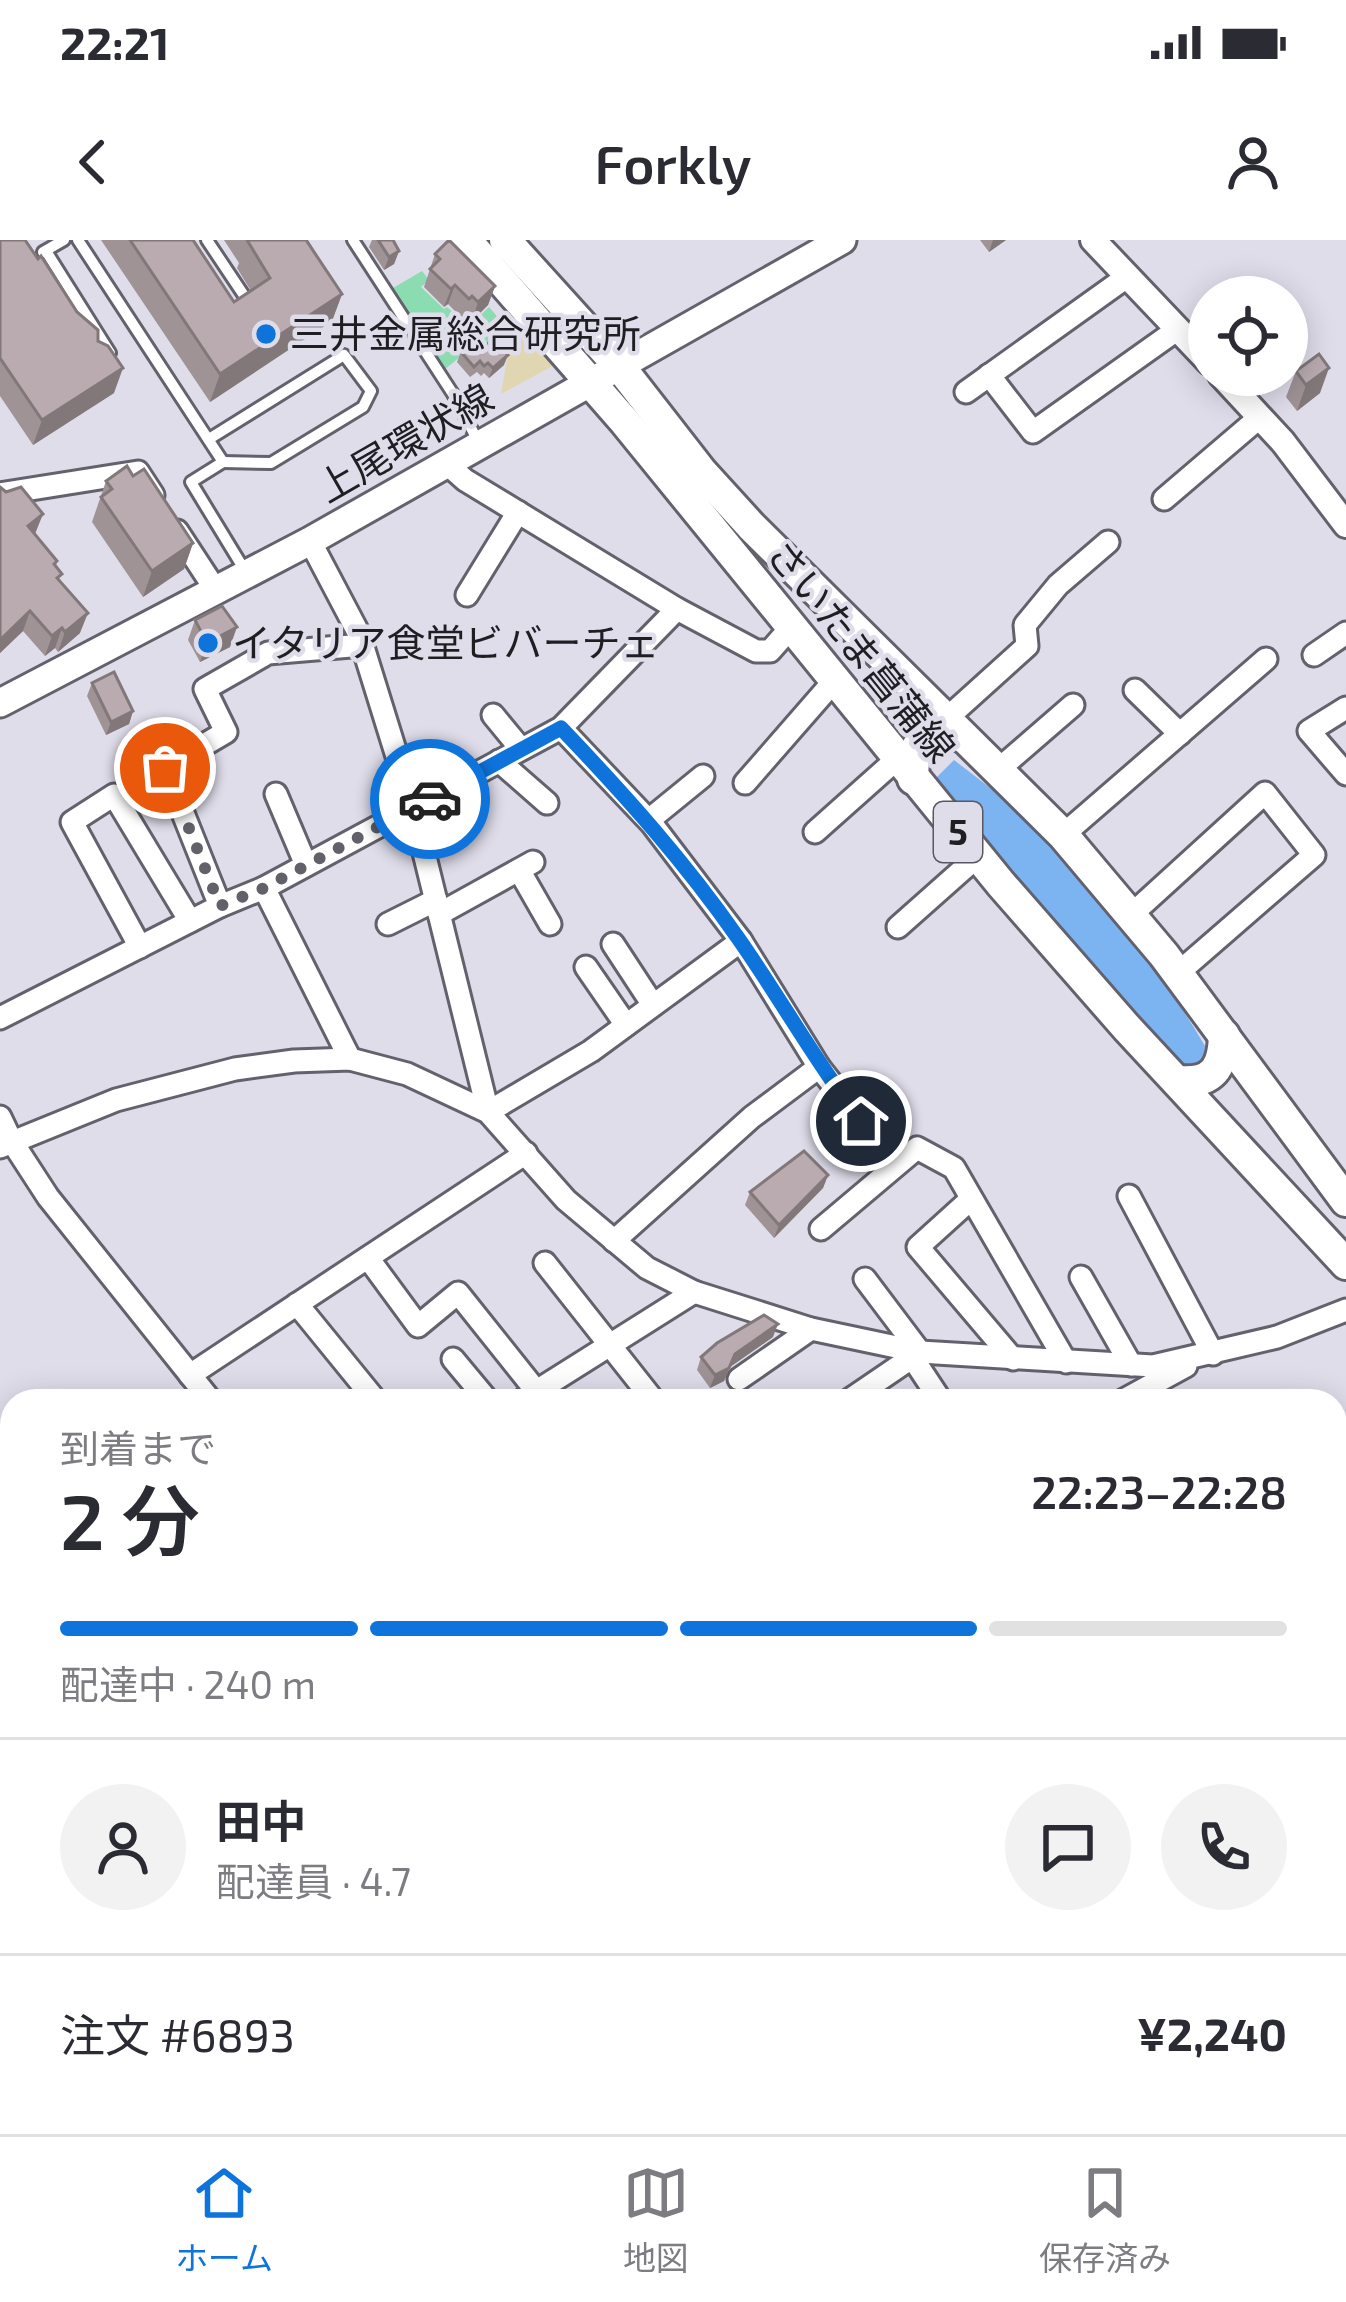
<!DOCTYPE html>
<html lang="ja">
<head>
<meta charset="utf-8">
<style>
	body { margin:0; font-family:"Exo 2","Noto Sans JP",sans-serif; background:#f2f2f3; color:#2b2b33; height:100vh; display:flex; flex-direction:column; font-size:45px; white-space:nowrap }
	* { box-sizing:border-box; margin:0 }
	p { font-size:39px; color:#7c7c81 }
	.icon { flex:none; width:66px; height:66px; fill:none; stroke:currentColor; stroke-width:2; stroke-linecap:round; stroke-linejoin:round }
	.map { position:relative; flex:1; overflow:hidden }
	.panel { position:absolute; left:0px; top:1149px; width:1347px; height:747px; display:flex; flex-direction:column; background:#fff; border-radius:36px 36px 0 0; box-shadow:0 6px 30px #0003 }
	.panel>* { flex:none }
	.tools { position:absolute; left:1188px; top:36px; display:grid; gap:24px }
	.tools a { display:grid; place-items:center; width:120px; height:120px; border-radius:50%; background:#fff; box-shadow:0 6px 30px #0003; font-size:60px }
	.pin { position:absolute; display:grid; place-items:center; width:102px; height:102px; color:#fff; margin:-51px; border:6px solid #fff; border-radius:50%; box-shadow:0 3px 12px #0007 }
	.courier { position:absolute; display:grid; place-items:center; width:120px; height:120px; margin:-60px; border:9px solid #0e74dc; border-radius:50%; background:#fff; color:#222; box-shadow:0 3px 15px #0007 }
	.headline em { font-style:normal; font-weight:600 }
	.headline div { display:flex; flex-direction:column-reverse }
	.headline { display:flex; align-items:center; justify-content:space-between; height:204px; padding:0 60px }
	h1 { font-size:78px; font-weight:600; line-height:90px }
	.bar { display:grid; grid-template-columns:repeat(4,1fr); gap:18px 12px; align-content:center; height:144px; padding:0 60px }
	.bar i { height:15px; border-radius:9px; background:#e1e1e2 }
	.bar .selected { background:#0e74dc }
	.bar p { grid-column:span 4 }
	.line { display:flex; align-items:center; gap:30px; padding:0 60px; border-top:3px solid #e1e1e2 }
	.line div { flex:1 }
	.round { display:grid; place-items:center; flex:none; width:126px; height:126px; border-radius:63px; background:#f2f2f3 }
	.status { display:flex; justify-content:space-between; align-items:center; height:84px; padding:0 60px; background:#fff; direction:ltr }
	.status svg { height:33px; fill:currentColor }
	header { display:flex; justify-content:space-between; align-items:center; height:156px; padding:0 60px; background:#fff; font-size:54px; font-weight:600 }
	.tabs { display:flex; justify-content:space-around; align-items:center; height:168px; border-top:3px solid #e1e1e2; background:#fff; font-size:33px; color:#7c7c81 }
	.tabs a { display:grid; justify-items:center; gap:6px }
	.tabs .selected { color:#0e74dc }
	.map>svg:first-child { display:block }
</style>
</head>
<body>
<div class="status"><b>22:21</b><svg viewBox="0 0 49 12"><path d="M0 12V9h3v3zM5 12V6h3v6zM10 12V3h3v9zM15 12V0h3v12zM26 1h20v11H26zM47 4h2v5h-2z"/></svg></div>
<header><svg class="icon" aria-label="back" viewBox="0 0 24 24"><path d="M15 5l-7 7 7 7"/></svg>Forkly<svg class="icon" aria-label="person" viewBox="0 0 24 24"><circle cx="12" cy="8" r="4"/><path d="M4 21q1-7 8-7t8 7"/></svg></header>
<div class="map">
<svg width="1346" height="1894" viewBox="0 0 1346 1894">
	<rect width="100%" height="100%" fill="#dfddea"/>
	<!-- education -->
	<path fill="#e3cedd" d="M1346,1199V1294L1335,1299V1205Z"/>
	<!-- green -->
	<path fill="#8cdcb2" d="M422,31L429,40L421,47L444,69L447,67L462,80L466,77L472,83L489,67L509,90L482,117L472,107L444,130L393,48Z"/>
	<!-- sand -->
	<path fill="#e0d6b1" d="M524,83L558,123L501,154L512,90Z"/>
	<!-- water -->
	<path fill="#7bb4f1" d="M954,520L1023,573L1082,635L1151,721L1193,786L1205,806L1203,824L1196,829L1178,827L933,541Z"/>
	<g fill="none" stroke-linecap="round" stroke-linejoin="round">
		<!-- river -->
		<g stroke="#7bb4f1" stroke-width="33">
			<path d="M0,1772L12,1789"/>
			<path d="M78,1884L85,1894"/>
		</g>
		<!-- service casing -->
		<g stroke="#63616c" stroke-width="16">
			<g id="service">
				<path d="M78,0L223,222L191,242L247,334"/>
				<path d="M207,0L243,54"/>
				<path d="M353,0L453,154L479,203"/>
				<path d="M46,11L110,113"/>
				<path d="M43,12L64,0"/>
				<path d="M209,199L344,115L371,151L363,167L271,223L223,222"/>
			</g>
		</g>
		<!-- minor casing -->
		<g stroke="#63616c" stroke-width="27">
			<g id="minor">
				<path d="M989,135L1033,192L1178,89"/>
				<path d="M966,152L1128,36"/>
				<path d="M447,224L465,240L677,369L756,411H770L793,385"/>
				<path d="M0,254L138,232L153,255"/>
				<path d="M1164,259L1260,177"/>
				<path d="M177,291L217,352"/>
				<path d="M310,301L359,394L413,568L488,872"/>
				<path d="M467,355L518,272"/>
				<path d="M1314,415L1346,393"/>
				<path d="M1135,450L1180,494"/>
				<path d="M1346,468L1309,491L1346,534"/>
				<path d="M493,475L521,509"/>
				<path d="M945,480L1027,406L1025,385L1058,345L1108,302"/>
				<path d="M499,521L547,563"/>
				<path d="M998,530L1073,465"/>
				<path d="M745,543L834,441"/>
				<path d="M276,554L306,625"/>
				<path d="M649,580L703,536"/>
				<path d="M815,592L897,519"/>
				<path d="M1063,595L1266,419"/>
				<path d="M519,630L550,684"/>
				<path d="M264,648L350,819"/>
				<path d="M220,666L165,528L226,492L205,449L268,413L363,405"/>
				<path d="M439,674L533,622"/>
				<path d="M1131,675L1265,553L1314,615L1178,733"/>
				<path d="M388,684L436,660"/>
				<path d="M898,687L978,616"/>
				<path d="M741,701L819,827"/>
				<path d="M613,704L653,765"/>
				<path d="M140,707L72,582L114,555L190,681"/>
				<path d="M586,727L626,785"/>
				<path d="M0,778L220,666L264,648L561,488L677,369"/>
				<path d="M488,872L591,811L741,701L652,584L561,488"/>
				<path d="M0,877L11,900L48,957L211,1161"/>
				<path d="M0,907L116,860L235,829L294,821L350,819L407,834L488,872L566,960L647,1028L694,1052L811,1089L920,1112L1153,1126L1277,1097L1346,1070"/>
				<path d="M1129,956L1213,1114"/>
				<path d="M971,959L918,1007L1013,1119"/>
				<path d="M821,989L917,908L954,928L1066,1122"/>
				<path d="M614,1001L752,877L819,827L861,881"/>
				<path d="M368,1018L418,1086L458,1053L537,1152"/>
				<path d="M545,1023L654,1161"/>
				<path d="M1081,1037L1131,1125"/>
				<path d="M297,1064L376,1161"/>
				<path d="M912,1117L941,1161"/>
				<path d="M453,1119L488,1161"/>
				<path d="M190,1135L526,913"/>
				<path d="M739,1139L811,1089"/>
				<path d="M521,1161L694,1052"/>
				<path d="M848,1161L920,1112L865,1039"/>
				<path d="M1122,1161L1186,1126"/>
				<path d="M0,1210L12,1234"/>
				<path d="M1335,1625L1346,1616"/>
				<path d="M1335,1674L1338,1708L1346,1726"/>
				<path d="M0,1825L12,1843"/>
				<path d="M41,1884L48,1894"/>
				<path d="M485,1884L502,1894"/>
				<path d="M777,1884L785,1894"/>
				<path d="M1019,1884L1028,1894"/>
				<path d="M1222,1884L1229,1894"/>
				<path d="M1333,1884L1341,1894"/>
				<path d="M904,1894L918,1884"/>
			</g>
		</g>
		<!-- tertiary casing -->
		<g stroke="#63616c" stroke-width="30">
			<g id="tertiary">
				<path d="M1093,0L1209,122"/>
				<path d="M1221,135L1283,202L1346,285"/>
				<path d="M1335,1869L1346,1861"/>
				<path d="M1300,1894L1314,1884"/>
			</g>
		</g>
		<!-- secondary casing -->
		<g stroke="#63616c" stroke-width="33">
			<path id="secondary" d="M0,463L310,301L842,0"/>
		</g>
		<!-- primary casing -->
		<g stroke="#63616c" stroke-width="36">
			<g id="primary">
				<path d="M466,0L625,182L1001,644L1127,788L1346,1024"/>
				<path d="M505,0L620,127L701,231L751,286L1063,595L1164,715L1346,961"/>
				<path d="M913,539C914,500 920,487 961,496"/>
				<path d="M1178,841C1213,844 1223,828 1224,795"/>
			</g>
		</g>
		<!-- service -->
		<use href="#service" stroke="#fff" stroke-width="10"/>
		<!-- minor -->
		<use href="#minor" stroke="#fff" stroke-width="21"/>
		<!-- tertiary -->
		<use href="#tertiary" stroke="#fff" stroke-width="24"/>
		<!-- secondary -->
		<use href="#secondary" stroke="#fff" stroke-width="27"/>
		<!-- primary -->
		<use href="#primary" stroke="#fff" stroke-width="30"/>
	</g>
	<!-- wall -->
	<g fill="#9f9396">
		<path d="M0,0L98,101L114,153L33,205L0,156Z"/>
		<path d="M101,0H193L234,62L251,51L237,28L239,23L224,0H308L342,54L332,81L210,162Z"/>
		<path d="M372,0H393L399,11L394,24L384,30L369,7Z"/>
		<path d="M980,0H1006L989,12Z"/>
		<path d="M435,14L495,46L488,65L472,81L466,75L462,78L448,64L444,67L424,47Z"/>
		<path d="M461,112L504,125L489,138L484,133L481,136L477,132L470,137L457,122Z"/>
		<path d="M1296,131L1320,153L1297,171L1286,157Z"/>
		<path d="M133,236L193,303L184,329L143,357L92,282L106,241Z"/>
		<path d="M0,247L35,294L57,321L56,326L60,341L80,393L58,412L55,408L45,416L23,391L0,413Z"/>
		<path d="M195,380L230,407L200,422L188,400Z"/>
		<path d="M92,443L133,471L129,484L106,495L87,456Z"/>
		<path d="M828,935L823,948L774,998L745,965L750,952Z"/>
		<path d="M773,1097L730,1127L724,1141L710,1148L697,1130L701,1117Z"/>
	</g>
	<!-- shaded-wall -->
	<g fill="#82787a">
		<path d="M993,0H1006L989,12Z"/>
		<path d="M399,11L394,24L384,30L389,17Z"/>
		<path d="M455,45L448,64L444,67L451,49Z"/>
		<path d="M495,46L488,65L472,81L478,62Z"/>
		<path d="M342,54L332,81L210,162L220,134Z"/>
		<path d="M508,115L504,125L489,138L493,128Z"/>
		<path d="M123,128L114,153L33,205L42,180Z"/>
		<path d="M1329,128L1320,153L1297,171L1306,145Z"/>
		<path d="M43,274L35,294L20,306L28,286Z"/>
		<path d="M193,303L184,329L143,357L152,331Z"/>
		<path d="M30,371L23,391L0,413V400Z"/>
		<path d="M88,373L80,393L58,412L65,392Z"/>
		<path d="M237,387L230,407L200,422L207,403Z"/>
		<path d="M62,388L55,408L45,416L52,396Z"/>
		<path d="M133,471L129,484L106,495L111,482Z"/>
		<path d="M828,935L823,948L774,998L779,985Z"/>
		<path d="M778,1084L773,1097L730,1127L724,1141L710,1148L715,1135L735,1114Z"/>
	</g>
	<!-- building -->
	<g fill="#b9abaf" stroke="#82787a" stroke-width="3">
		<path d="M0,0H25L38,19L41,16L77,72L98,90V101L108,106L123,128L42,180L0,118Z"/>
		<path d="M130,0H193L234,62L270,38L247,0H306L342,54L220,134Z"/>
		<path d="M378,0H393L399,11L389,17Z"/>
		<path d="M449,0L495,46L478,62L472,56L469,59L455,45L451,49L430,29L440,19L435,14Z"/>
		<path d="M477,98L484,107L494,99L508,115L493,128L488,123L484,126L480,121L474,127L461,112Z"/>
		<path d="M1319,114L1329,128L1306,145L1296,131Z"/>
		<path d="M127,226L133,236L144,229L193,303L152,331L101,257L112,249L106,241Z"/>
		<path d="M0,247L6,252L21,247L43,274L28,286L57,321L54,324L62,334L57,338L88,373L65,392L62,388L52,396L30,371L0,400Z"/>
		<path d="M222,366L237,387L207,403L195,380Z"/>
		<path d="M114,432L133,471L111,482L92,443Z"/>
		<path d="M804,911L828,935L779,985L750,952Z"/>
		<path d="M764,1075L778,1084L735,1114L729,1128L715,1135L701,1117L717,1103Z"/>
		<path d="M0,1850L12,1869V1884H21L27,1894H0Z"/>
	</g>
	<g fill="none" stroke-linecap="round" stroke-linejoin="round">
		<!-- done -->
		<path stroke="#626169" stroke-width="12" stroke-dasharray="0 21.6" d="M165,528L220,666L264,648L430,559"/>
		<!-- route -->
		<path stroke="#0e74dc" stroke-width="15" d="M430,559L561,488C625,555 685,622 738,698C781,759 816,823 861,881"/>
	</g>
	<!-- markers -->
	<g fill="#0e74dc" stroke="#dfddea" stroke-width="4.5">
		<circle cx="266" cy="94" r="12"/>
		<circle cx="208" cy="403" r="12"/>
	</g>
	<g text-anchor="middle" stroke-width="9" stroke-linejoin="round" paint-order="stroke">
		<!-- shield labels -->
		<rect fill="#dfddea" stroke="#59575f" stroke-width="3" x="934" y="562" width="48" height="60" rx="9"/>
		<g font-size="36" font-weight="bold" fill="#1f1e23">
			<text x="958" y="605">5</text>
		</g>
		<!-- poi labels -->
		<g font-size="39" fill="#1f1e23" stroke="#dfddea" text-anchor="start">
			<text x="290" y="108">三井金属総合研究所</text>
			<text x="232" y="417">イタリア食堂ビバーチェ</text>
		</g>
		<!-- street labels -->
		<g font-size="39" fill="#1f1e23" stroke="#dfddea">
			<text transform="translate(405 203) rotate(-30)" y="14">上尾環状線</text>
			<text transform="translate(861 411) rotate(51)" y="14">さいたま菖蒲線</text>
		</g>
	</g>
</svg>
<div class="tools">
<a><svg class="icon" aria-label="locate" viewBox="0 0 24 24"><circle cx="12" cy="12" r="6"/><path d="M12 2v4M12 18v4M2 12h4M18 12h4"/></svg></a>
</div>
<div class="pin" style="left:165px;top:528px;background:#ea580c"><svg class="icon" aria-label="bag" viewBox="0 0 24 24"><path d="M5 8h14l-1 12H6zM9 8a3 3 0 0 1 6 0"/></svg></div>
<div class="pin" style="left:861px;top:881px;background:#1f2937"><svg class="icon" aria-label="home" viewBox="0 0 24 24"><path d="M3 11l9-7 9 7M6 9v11h12V9"/></svg></div>
<div class="courier" style="left:430px;top:559px"><svg class="icon" aria-label="car" viewBox="0 0 24 24"><path d="M5 17H2v-5l4-1 3-4h7l3 4 3 1v5h-3M9 17h6M6 11h13"/><circle cx="7" cy="17" r="2"/><circle cx="17" cy="17" r="2"/></svg></div>
<section class="panel">
<div class="headline"><div><h1>2 分</h1><p>到着まで</p></div><em>22:23–22:28</em></div>
<div class="bar"><i class="selected"></i><i class="selected"></i><i class="selected"></i><i></i><p>配達中 · 240 m</p></div>
<div class="line" style="height:216px"><a class="round"><svg class="icon" aria-label="person" viewBox="0 0 24 24"><circle cx="12" cy="8" r="4"/><path d="M4 21q1-7 8-7t8 7"/></svg></a><div><b>田中</b><p>配達員 · 4.7</p></div><a class="round"><svg class="icon" aria-label="chat" viewBox="0 0 24 24"><path d="M4 5h16v11H9l-5 4z"/></svg></a><a class="round"><svg class="icon" aria-label="phone" viewBox="0 0 24 24"><path d="M5 4h4l2 5-3 2q2 4 5 5l2-3 5 2v4C11 20 4 13 5 4z"/></svg></a></div>
<div class="line" style="height:156px"><div>注文 #6893</div><b>¥2,240</b></div>
</section>
</div>
<nav class="tabs">
<a class="selected"><svg class="icon" aria-label="home" viewBox="0 0 24 24"><path d="M3 11l9-7 9 7M6 9v11h12V9"/></svg>ホーム</a>
<a><svg class="icon" aria-label="map" viewBox="0 0 24 24"><path d="M3 6l6-2 6 2 6-2v14l-6 2-6-2-6 2zM9 4v14M15 6v14"/></svg>地図</a>
<a><svg class="icon" aria-label="saved" viewBox="0 0 24 24"><path d="M7 4h10v16l-5-4-5 4z"/></svg>保存済み</a>
</nav>
</body>
</html>
